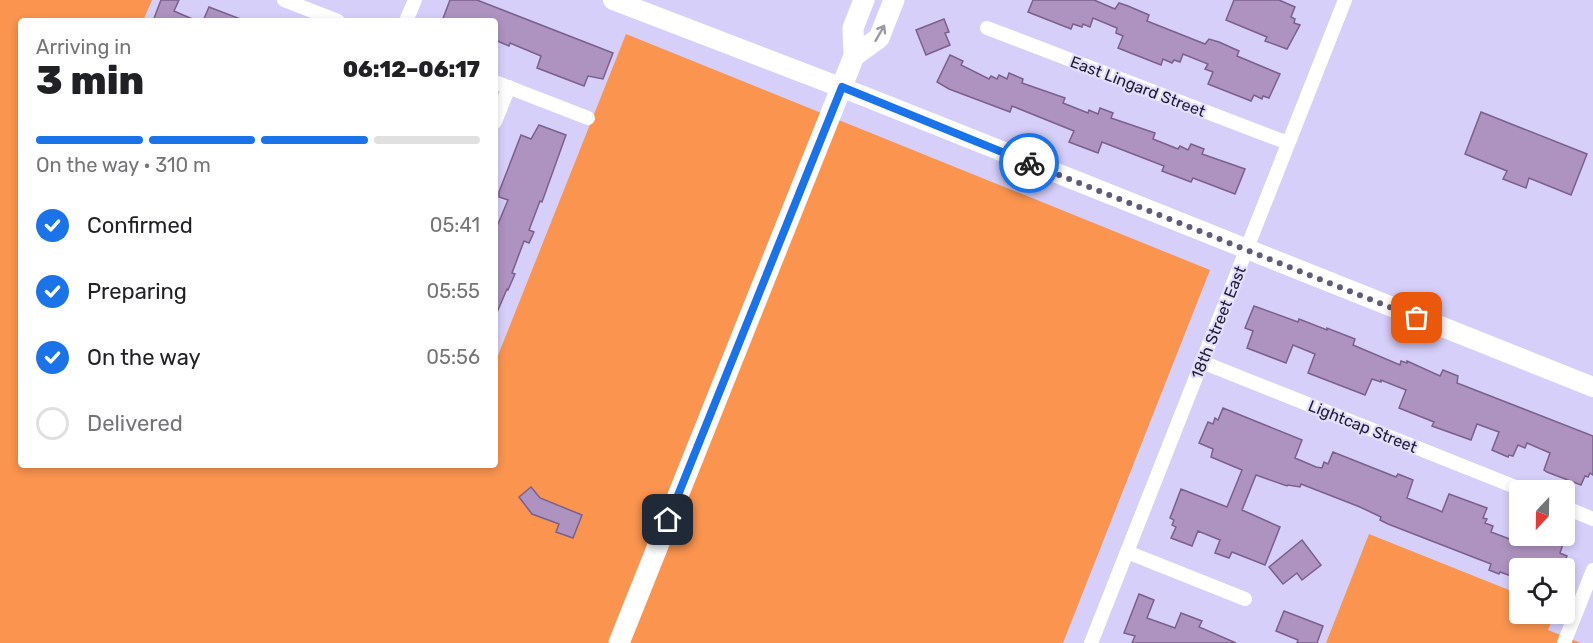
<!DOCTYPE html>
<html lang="en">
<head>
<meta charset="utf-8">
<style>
	body { margin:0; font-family:Rubik,sans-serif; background:#f6f6f6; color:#202124; height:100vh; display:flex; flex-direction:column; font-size:22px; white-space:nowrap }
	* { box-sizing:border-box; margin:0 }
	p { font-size:20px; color:#757577 }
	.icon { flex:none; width:33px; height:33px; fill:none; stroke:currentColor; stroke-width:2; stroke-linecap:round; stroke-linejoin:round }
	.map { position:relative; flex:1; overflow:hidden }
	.sheet { position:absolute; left:18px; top:18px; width:480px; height:450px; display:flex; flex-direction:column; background:#fff; border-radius:6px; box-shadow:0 3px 9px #0003 }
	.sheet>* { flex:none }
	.needle { width:39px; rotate:202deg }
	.buttons { position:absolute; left:1509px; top:480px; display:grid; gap:12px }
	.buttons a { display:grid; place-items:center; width:66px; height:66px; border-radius:6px; background:#fff; box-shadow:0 3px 9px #0003; font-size:30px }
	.pin { position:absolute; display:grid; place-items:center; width:51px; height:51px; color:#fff; margin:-26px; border-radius:12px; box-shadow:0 3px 9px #0006 }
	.courier { position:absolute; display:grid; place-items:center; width:60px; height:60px; margin:-30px; border:4px solid #1a73e8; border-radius:50%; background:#fff; color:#222; box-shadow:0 2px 8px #0007 }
	.headline em { font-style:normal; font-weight:800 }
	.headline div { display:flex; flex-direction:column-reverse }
	.headline { display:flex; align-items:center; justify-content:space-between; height:102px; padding:0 18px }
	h1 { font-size:39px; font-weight:800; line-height:45px }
	.bar { display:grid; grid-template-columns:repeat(4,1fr); gap:9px 6px; align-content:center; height:72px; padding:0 18px }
	.bar i { height:8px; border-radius:4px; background:#e0e0e0 }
	.bar .selected { background:#1a73e8 }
	.bar p { grid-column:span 4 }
	ol { padding:0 18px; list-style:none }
	li { display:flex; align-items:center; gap:18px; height:66px }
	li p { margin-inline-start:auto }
	li .icon { padding:6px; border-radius:50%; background:#1a73e8; color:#fff; stroke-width:4 }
	li:last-child { color:#757577 }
	li i { width:33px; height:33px; border:3px solid #e0e0e0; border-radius:50% }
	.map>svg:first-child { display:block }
</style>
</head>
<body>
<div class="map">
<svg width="1593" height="643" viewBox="0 0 1593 643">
	<rect width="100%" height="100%" fill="#d6cffa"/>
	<!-- green -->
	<g fill="#fa944f">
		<path d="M0,0H152L143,21H21V465H495V363L626,34L1210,270L1063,643H0Z"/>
		<path d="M1369,534L1519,594L1520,614H1555L1548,630L1581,643H1326Z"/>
	</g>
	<!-- building -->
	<g fill="#ae92c0" stroke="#7b608c" stroke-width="1.5">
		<path d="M161,0H179L174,11L197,21H153Z"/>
		<path d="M450,0H477L613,53L603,79L588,76L584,86L537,68L541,56L510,43L509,46L495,40V21H442Z"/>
		<path d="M1033,0H1094L1115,9L1119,3L1128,6L1149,15L1147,21L1205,44L1209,39L1219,42L1239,51L1237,56L1280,74L1269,98L1263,96L1262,99L1254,95L1251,101L1208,84L1213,72L1205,69L1208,64L1183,54L1180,62L1174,60L1172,63L1163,59L1161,65L1118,48L1123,36L1116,33L1117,28L1093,18L1090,27L1083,24L1082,27L1073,24L1071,29L1028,12Z"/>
		<path d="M1234,0H1279L1295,7L1291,17L1295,19L1294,23L1300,25L1287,49L1265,41L1267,37L1226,20Z"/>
		<path d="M209,7L243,20V21H203Z"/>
		<path d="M944,19L949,32L945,33L950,45L926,55L916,30Z"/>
		<path d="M950,55L963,61L961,65L989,79L991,76L997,79L999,75L1007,79L1009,73L1023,79L1022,83L1065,98L1063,103L1088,113L1089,110L1098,114L1100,108L1113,113L1111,118L1155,133L1153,139L1178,149L1180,146L1188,150L1191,144L1204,149L1202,154L1245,169L1235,194L1193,178L1191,182L1162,171L1164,166L1102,142L1098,153L1069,142L1074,131L1012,106L1010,112L949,89L937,82Z"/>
		<path d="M1481,112L1587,154L1571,195L1529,178L1526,188L1503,179L1507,171L1465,154Z"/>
		<path d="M539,125L566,135L542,202L540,201L529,230L534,232L529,243L524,241L512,273L515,274L508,290L507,289L495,317V223L498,224L508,200L499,197V192L521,135L531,139Z"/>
		<path d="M1254,306L1298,322L1299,319L1327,330V328L1355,339L1353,345L1400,365L1401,361L1407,363V361L1440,376L1443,370L1458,376L1457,383L1593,436V475L1590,473L1588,477L1585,476L1581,485L1547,472L1544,470L1550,453L1527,443L1525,448L1518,445L1513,456L1509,455L1508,457L1492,450L1499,432L1477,424L1471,440L1432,426L1434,422L1399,408L1406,390L1381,380V382L1372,379L1365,395L1308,373L1315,354L1293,345L1286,363L1247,348L1253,331L1245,328Z"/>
		<path d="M1223,408L1302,440L1295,458L1316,467L1322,468L1324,462L1328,464L1333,452L1396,477L1398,474L1413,480L1407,498L1438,510L1442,512L1449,494L1487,508L1483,518L1487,519L1485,523L1493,526L1491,532L1515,541L1517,536H1561L1560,539L1564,541L1560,553L1567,556L1562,568H1520V574L1517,578L1500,572L1499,574L1489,570L1491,564L1388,524L1380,520L1381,517L1360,507L1301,484L1300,487L1288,485L1287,486L1256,475L1242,510L1280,527L1265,565L1232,552L1229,558L1215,553L1220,540L1198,531L1192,546L1171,538L1176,527L1172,525L1174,520L1170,518L1181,489L1227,507L1242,470L1211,457L1213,449L1199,443L1208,422L1213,424L1215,418L1218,420Z"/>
		<path d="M531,487L540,498L582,515L573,538L556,532L559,524L532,514L519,497Z"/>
		<path d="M1302,540L1321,565L1302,580L1297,573L1283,584L1269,567Z"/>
		<path d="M1139,594L1154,600L1147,618L1175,628L1181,613L1202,621L1199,627L1236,643H1132L1135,636L1124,633Z"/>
		<path d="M1284,611L1323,626L1317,643H1297L1298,640L1276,631Z"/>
	</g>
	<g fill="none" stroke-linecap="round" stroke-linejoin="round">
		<!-- minor -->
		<g stroke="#fff" stroke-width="14">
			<path d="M284,0L338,21"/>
			<path d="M406,21L415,0"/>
			<path d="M987,28L1288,143"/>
			<path d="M495,82L588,118"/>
			<path d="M495,122L509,87"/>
			<path d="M1202,362L1523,490"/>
			<path d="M1564,507L1593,519"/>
			<path d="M1127,552L1245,599"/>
			<path d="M1091,643L1345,0"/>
			<path d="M1564,643L1593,570"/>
		</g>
		<!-- secondary -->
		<path stroke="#fff" stroke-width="20" d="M613,0L866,97L1593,387"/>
		<!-- primary -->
		<g stroke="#fff" stroke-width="21">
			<path d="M854,56L879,38L894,0"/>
			<path d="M619,643L854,56L853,28L864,0"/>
		</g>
	</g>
	<!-- one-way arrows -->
	<defs><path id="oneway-shaft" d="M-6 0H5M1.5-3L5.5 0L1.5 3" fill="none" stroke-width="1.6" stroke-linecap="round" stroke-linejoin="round" transform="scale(1.5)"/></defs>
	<use stroke="#9b99a2" href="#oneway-shaft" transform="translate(880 33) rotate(-60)"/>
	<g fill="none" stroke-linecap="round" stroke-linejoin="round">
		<!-- done -->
		<path stroke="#605b77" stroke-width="6" stroke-dasharray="0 10.8" d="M1029,163L1417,318"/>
		<!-- route -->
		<path stroke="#1a73e8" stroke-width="8" d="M668,520L842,87L1029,163"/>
	</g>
	<g text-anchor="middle" stroke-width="4.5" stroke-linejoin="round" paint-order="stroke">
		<!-- street labels -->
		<g font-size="16" fill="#211d31" stroke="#e3defe">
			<text transform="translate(1138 86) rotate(21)" y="6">East Lingard Street</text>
			<text transform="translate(1218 322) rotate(-68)" y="6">18th Street East</text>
			<text transform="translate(1363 426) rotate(22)" y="6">Lightcap Street</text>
		</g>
	</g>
</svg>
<div class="buttons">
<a><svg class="needle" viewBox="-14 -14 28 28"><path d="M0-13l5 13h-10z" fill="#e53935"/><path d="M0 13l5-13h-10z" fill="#757577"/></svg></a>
<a><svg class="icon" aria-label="locate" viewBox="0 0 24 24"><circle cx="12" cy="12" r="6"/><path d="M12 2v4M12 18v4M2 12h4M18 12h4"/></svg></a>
</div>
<div class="pin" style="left:1417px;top:318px;background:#ea580c"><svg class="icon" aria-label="bag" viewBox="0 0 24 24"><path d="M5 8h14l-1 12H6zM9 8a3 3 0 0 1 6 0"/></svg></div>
<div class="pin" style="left:668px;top:520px;background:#1f2937"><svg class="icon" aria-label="home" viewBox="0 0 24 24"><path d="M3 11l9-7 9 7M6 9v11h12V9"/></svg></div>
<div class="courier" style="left:1029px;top:163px"><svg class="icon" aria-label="bike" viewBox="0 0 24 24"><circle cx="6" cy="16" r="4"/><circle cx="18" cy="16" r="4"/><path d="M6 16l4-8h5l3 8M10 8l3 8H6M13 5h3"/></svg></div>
<section class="sheet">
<div class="headline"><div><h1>3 min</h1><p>Arriving in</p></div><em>06:12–06:17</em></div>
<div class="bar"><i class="selected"></i><i class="selected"></i><i class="selected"></i><i></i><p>On the way · 310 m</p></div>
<ol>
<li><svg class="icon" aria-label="check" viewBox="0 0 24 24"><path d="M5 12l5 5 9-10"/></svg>Confirmed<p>05:41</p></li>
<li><svg class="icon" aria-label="check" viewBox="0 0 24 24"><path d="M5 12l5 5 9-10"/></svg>Preparing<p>05:55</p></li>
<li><svg class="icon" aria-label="check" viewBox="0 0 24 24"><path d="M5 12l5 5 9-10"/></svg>On the way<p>05:56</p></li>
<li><i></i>Delivered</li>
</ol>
</section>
</div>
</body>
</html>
